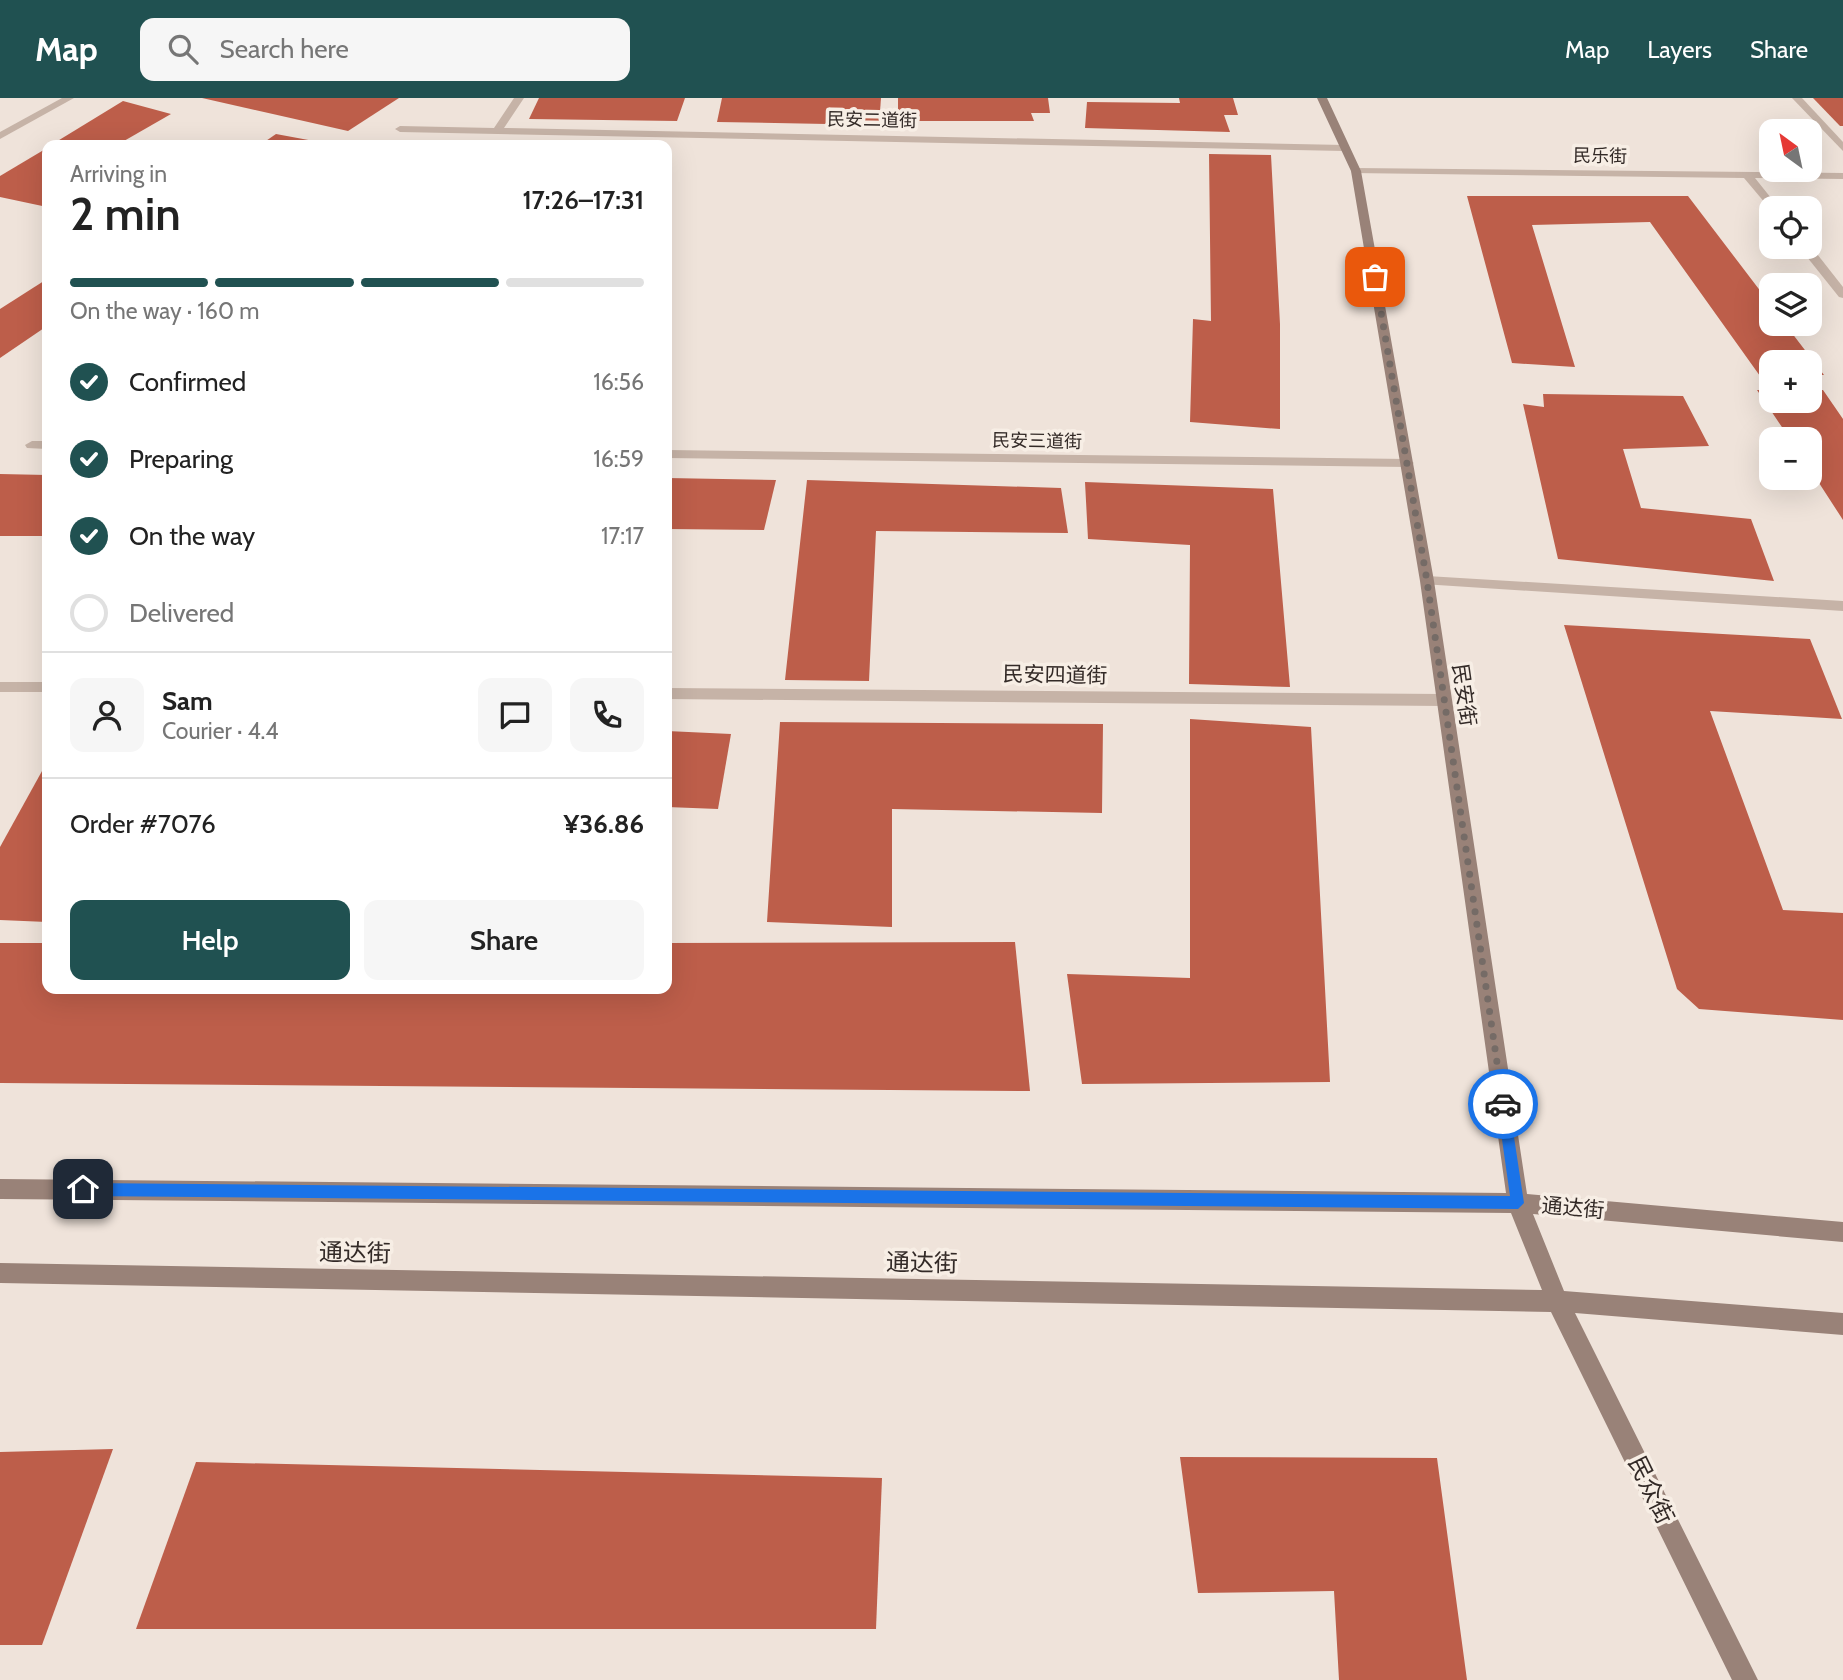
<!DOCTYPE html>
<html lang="en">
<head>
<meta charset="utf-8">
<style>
	body { margin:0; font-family:Cabin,"Noto Sans SC",sans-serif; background:#f6f6f6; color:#222; height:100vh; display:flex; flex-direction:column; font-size:26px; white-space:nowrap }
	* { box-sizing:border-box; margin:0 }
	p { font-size:23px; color:#767676 }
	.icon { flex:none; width:38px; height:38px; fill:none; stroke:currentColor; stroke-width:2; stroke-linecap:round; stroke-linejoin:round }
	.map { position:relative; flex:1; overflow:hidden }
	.sheet { position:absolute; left:42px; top:42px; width:630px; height:854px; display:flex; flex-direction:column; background:#fff; border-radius:14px; box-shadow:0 7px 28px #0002 }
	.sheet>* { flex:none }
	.needle { width:46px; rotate:327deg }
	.controls { position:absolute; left:1759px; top:21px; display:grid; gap:14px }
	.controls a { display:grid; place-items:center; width:63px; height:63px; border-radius:14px; background:#fff; box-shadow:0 7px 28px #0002; font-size:35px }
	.pin { position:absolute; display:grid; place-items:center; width:60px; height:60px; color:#fff; margin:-30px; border-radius:14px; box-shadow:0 4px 10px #0006 }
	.courier { position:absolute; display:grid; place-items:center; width:70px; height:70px; margin:-35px; border:5px solid #1a73e8; border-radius:50%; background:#fff; color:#222; box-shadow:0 2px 9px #0007 }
	.headline em { font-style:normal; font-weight:600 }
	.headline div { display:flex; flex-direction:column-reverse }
	.headline { display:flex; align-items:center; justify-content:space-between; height:119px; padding:0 28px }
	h1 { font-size:46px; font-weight:600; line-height:52px }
	.bar { display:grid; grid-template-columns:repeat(4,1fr); gap:10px 7px; align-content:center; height:84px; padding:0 28px }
	.bar i { height:9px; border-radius:5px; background:#e0e0e0 }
	.bar .on { background:#205151 }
	.bar p { grid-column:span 4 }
	.line { display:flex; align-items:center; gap:18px; padding:0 28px; border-top:2px solid #e0e0e0 }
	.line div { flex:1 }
	.round { display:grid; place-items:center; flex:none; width:74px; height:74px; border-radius:14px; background:#f6f6f6 }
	ol { padding:0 28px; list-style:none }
	li { display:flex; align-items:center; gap:21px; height:77px }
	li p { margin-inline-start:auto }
	li .icon { padding:7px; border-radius:50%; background:#205151; color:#fff; stroke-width:4 }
	li:last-child { color:#767676 }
	li i { width:38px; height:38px; border:4px solid #e0e0e0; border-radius:50% }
	.cta { display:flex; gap:14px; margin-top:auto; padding:14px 28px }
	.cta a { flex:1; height:80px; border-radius:14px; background:#205151; color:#fff; font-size:28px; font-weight:600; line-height:80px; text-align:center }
	.cta a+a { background:#f6f6f6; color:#222 }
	header { display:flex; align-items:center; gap:42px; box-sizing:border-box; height:98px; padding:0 35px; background:#205151; color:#fff }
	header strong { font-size:33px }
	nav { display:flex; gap:38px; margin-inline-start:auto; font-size:24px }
	.search { width:490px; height:63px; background:#f6f6f6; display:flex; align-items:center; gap:18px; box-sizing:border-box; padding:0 24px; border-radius:14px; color:#767676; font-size:26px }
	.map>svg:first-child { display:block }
</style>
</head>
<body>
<header>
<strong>Map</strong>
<div class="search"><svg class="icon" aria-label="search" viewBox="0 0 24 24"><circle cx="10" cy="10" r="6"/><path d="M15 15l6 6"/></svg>Search here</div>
<nav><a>Map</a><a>Layers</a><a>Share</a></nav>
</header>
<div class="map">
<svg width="1843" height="1582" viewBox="0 0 1843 1582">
	<rect width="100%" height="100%" fill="#efe3da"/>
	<!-- building -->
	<g fill="#bd5e4a">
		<path d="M202,0H399L348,33Z"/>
		<path d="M539,0H685L677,23L529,21Z"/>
		<path d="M722,0H881L879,27L717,24Z"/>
		<path d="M898,0H1048L1050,15H1031L1034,23H898Z"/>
		<path d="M1179,0H1233L1238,17H1224L1230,34L1085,30L1087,4L1180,5Z"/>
		<path d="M1813,0H1843V28H1840Z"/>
		<path d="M123,3L171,16L117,47H51Z"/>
		<path d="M276,36L330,46V47H260Z"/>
		<path d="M47,50V109L0,99V78Z"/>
		<path d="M1209,56L1271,57L1280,226V331L1190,324L1193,221L1211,223Z"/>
		<path d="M1467,98H1688L1771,207V226H1785L1824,277H1810V264H1771V278H1760L1650,124L1532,127L1575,269L1512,265Z"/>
		<path d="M47,181V228L0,260V211Z"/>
		<path d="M1757,292H1771V303H1810V292H1823L1843,321V422L1810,371V341H1790Z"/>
		<path d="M1543,296L1683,298L1709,348L1623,351L1641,410L1751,421L1774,483L1558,461L1523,306L1544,309Z"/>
		<path d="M0,376L47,377V438H0Z"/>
		<path d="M667,380L776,382L764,432L667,431Z"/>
		<path d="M807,382L1061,390L1068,435L876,433L869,583L785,582Z"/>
		<path d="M1085,384L1273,391L1290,589L1189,586L1190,447L1088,441Z"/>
		<path d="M1564,527L1810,541L1842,621L1710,613L1783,812L1843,815V922L1699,911L1677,891Z"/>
		<path d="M1190,621L1311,629L1330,984L1082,986L1067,876L1190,880Z"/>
		<path d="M780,624L1103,626L1102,715L892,711V829L767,824Z"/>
		<path d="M667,633L731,636L718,711L667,709Z"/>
		<path d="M47,664V824L0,822V749Z"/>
		<path d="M1015,844L1030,993L0,985V845H47V891H667V845Z"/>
		<path d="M113,1351L42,1547H0V1354Z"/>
		<path d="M1180,1359L1437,1360L1467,1582H1339L1334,1493L1198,1495Z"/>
		<path d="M196,1364L882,1380L876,1531H136Z"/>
	</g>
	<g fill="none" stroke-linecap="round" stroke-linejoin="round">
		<!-- minor -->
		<path fill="#c6b3a7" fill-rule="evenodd" d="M1427,478L1843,503V513L1422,486V480Z"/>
		<!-- tertiary -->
		<g fill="#c6b3a7" fill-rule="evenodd">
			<path d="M62,0H74L0,41V34Z"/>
			<path d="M514,0H524L504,30L1344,47L1349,50L1344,53L400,34L395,31L400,28L494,30Z"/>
			<path d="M1792,0H1802L1843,44V53Z"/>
			<path d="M1356,70L1843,75V81L1755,80L1779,110L1771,112L1744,80L1352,75L1351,73Z"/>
			<path d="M1810,147L1843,189V200L1839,199L1799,149Z"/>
			<path d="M32,343H47V351L27,350L25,347Z"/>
			<path d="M667,352L1407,361L1414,365L1407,369L667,360Z"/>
			<rect x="0" y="584" width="47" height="10"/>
			<path d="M667,590L1443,596L1451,602L1443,608L667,601Z"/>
		</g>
		<!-- secondary -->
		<path fill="#998278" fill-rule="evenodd" d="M1317,0H1327L1361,73L1434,483L1527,1096L1843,1124V1144L1533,1116L1564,1193L1843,1215V1237L1575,1215L1758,1582H1732L1551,1214L0,1185V1165L1542,1192L1511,1115L0,1101V1081L1506,1095L1420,483L1351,73Z"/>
	</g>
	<!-- route -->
	<path fill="#1a73e8" d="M1503,1000L1509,1006L1524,1105L1518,1111L83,1098L76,1091L83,1085L1510,1098L1497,1006Z"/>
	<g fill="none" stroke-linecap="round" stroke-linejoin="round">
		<!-- done -->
		<path stroke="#756b66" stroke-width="7" stroke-dasharray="0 12.6" d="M1375,179L1427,483L1503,1006"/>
	</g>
	<g text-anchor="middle" stroke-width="7" stroke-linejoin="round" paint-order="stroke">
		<!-- far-street labels -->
		<g font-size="18" fill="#332a27" stroke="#f7eee5">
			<text transform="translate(872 22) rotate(1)" y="6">民安二道街</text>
			<text transform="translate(1600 58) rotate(1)" y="6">民乐街</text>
			<text transform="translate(1037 343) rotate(1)" y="6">民安三道街</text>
		</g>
		<!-- street labels -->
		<g font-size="21" fill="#332a27" stroke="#f7eee5">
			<text transform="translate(1055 577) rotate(1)" y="7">民安四道街</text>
			<text transform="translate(1464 597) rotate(82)" y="7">民安街</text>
			<text transform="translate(1573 1110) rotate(5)" y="7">通达街</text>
		</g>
		<!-- near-street labels -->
		<g font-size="24" fill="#332a27" stroke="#f7eee5">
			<text transform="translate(355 1155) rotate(1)" y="8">通达街</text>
			<text transform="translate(922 1165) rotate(1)" y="8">通达街</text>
			<text transform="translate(1651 1392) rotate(64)" y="8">民众街</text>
		</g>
	</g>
</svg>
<div class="controls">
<a><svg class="needle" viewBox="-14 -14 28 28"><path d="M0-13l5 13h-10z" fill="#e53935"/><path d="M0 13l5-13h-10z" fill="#767676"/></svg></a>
<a><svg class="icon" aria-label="locate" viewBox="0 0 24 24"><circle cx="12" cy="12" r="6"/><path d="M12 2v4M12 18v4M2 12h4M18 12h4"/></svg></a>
<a><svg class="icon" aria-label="layers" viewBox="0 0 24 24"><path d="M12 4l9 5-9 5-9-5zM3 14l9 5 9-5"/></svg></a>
<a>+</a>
<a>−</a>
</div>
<div class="pin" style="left:1375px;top:179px;background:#ea580c"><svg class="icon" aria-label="bag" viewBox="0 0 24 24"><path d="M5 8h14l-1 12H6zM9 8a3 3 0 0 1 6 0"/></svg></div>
<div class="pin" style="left:83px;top:1091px;background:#1f2937"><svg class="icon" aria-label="home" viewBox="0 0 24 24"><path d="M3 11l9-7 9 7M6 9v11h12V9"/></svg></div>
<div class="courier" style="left:1503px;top:1006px"><svg class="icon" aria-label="car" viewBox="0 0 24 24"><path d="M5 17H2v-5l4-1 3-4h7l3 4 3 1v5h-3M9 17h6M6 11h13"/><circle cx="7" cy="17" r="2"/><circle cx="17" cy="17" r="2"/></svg></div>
<section class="sheet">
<div class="headline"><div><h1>2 min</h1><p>Arriving in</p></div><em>17:26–17:31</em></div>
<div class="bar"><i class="on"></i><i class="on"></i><i class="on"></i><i></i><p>On the way · 160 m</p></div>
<ol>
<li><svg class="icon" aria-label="check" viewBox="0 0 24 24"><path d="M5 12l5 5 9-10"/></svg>Confirmed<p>16:56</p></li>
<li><svg class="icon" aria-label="check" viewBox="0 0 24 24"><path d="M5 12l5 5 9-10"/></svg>Preparing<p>16:59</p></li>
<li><svg class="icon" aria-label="check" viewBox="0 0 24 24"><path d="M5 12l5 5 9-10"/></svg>On the way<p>17:17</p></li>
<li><i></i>Delivered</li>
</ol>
<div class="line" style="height:126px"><a class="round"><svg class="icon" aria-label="person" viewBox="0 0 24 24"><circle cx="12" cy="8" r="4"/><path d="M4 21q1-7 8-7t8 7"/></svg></a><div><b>Sam</b><p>Courier · 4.4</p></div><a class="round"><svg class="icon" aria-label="chat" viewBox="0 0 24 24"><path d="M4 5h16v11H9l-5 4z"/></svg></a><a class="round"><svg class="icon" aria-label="phone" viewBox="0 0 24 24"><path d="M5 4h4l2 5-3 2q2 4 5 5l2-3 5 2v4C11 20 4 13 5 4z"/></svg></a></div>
<div class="line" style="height:91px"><div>Order #7076</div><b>¥36.86</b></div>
<div class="cta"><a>Help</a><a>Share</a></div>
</section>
</div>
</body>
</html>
